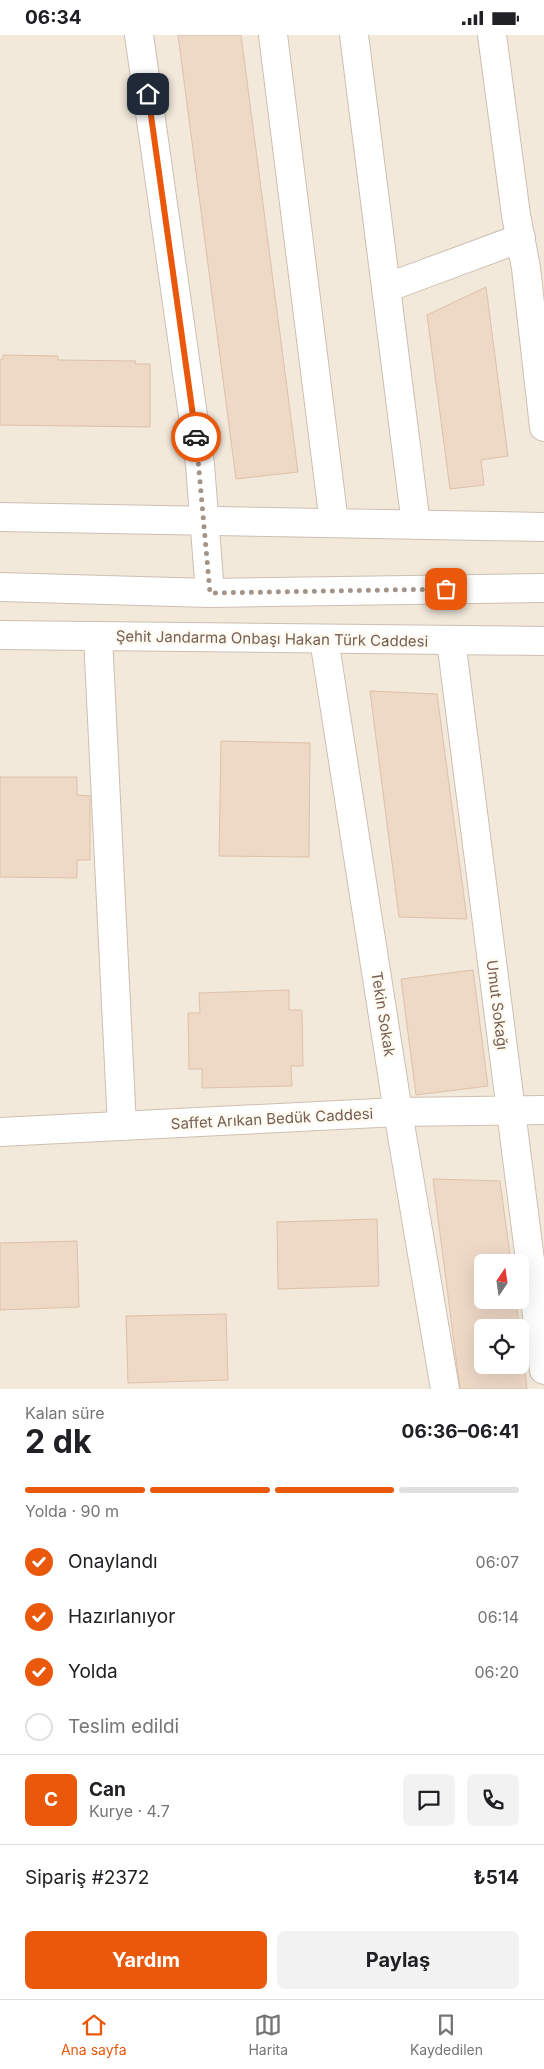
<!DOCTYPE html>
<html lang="tr">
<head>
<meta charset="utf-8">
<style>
	body { margin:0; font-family:Inter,sans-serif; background:#f2f2f2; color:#202124; height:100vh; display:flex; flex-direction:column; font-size:19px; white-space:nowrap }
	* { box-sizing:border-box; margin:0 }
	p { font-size:16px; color:#757577 }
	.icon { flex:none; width:28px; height:28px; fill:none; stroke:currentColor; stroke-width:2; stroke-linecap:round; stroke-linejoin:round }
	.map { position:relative; height:1354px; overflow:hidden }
	.panel { display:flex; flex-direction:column; background:#fff; flex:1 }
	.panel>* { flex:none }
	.needle { width:32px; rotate:13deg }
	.buttons { position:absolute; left:474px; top:1219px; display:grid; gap:10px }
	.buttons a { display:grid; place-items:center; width:55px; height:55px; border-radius:8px; background:#fff; box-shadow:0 5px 20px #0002; font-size:25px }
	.pin { position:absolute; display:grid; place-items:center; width:42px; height:42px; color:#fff; margin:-21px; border-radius:10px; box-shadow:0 2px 8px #0006 }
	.courier { position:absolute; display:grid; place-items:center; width:50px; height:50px; margin:-25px; border:4px solid #ea580c; border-radius:50%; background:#fff; color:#222; box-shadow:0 1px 6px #0007 }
	.head em { font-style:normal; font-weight:700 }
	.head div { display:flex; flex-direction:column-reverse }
	.head { display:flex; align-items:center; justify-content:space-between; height:85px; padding:0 25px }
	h1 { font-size:32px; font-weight:700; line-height:38px }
	.bar { display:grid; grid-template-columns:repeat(4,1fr); gap:8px 5px; align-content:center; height:60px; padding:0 25px }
	.bar i { height:6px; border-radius:4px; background:#e0e0e0 }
	.bar .current { background:#ea580c }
	.bar p { grid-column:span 4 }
	.line { display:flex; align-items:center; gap:12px; padding:0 25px; border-top:1px solid #e0e0e0 }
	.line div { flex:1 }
	.round { display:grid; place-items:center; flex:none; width:52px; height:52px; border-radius:8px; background:#f2f2f2 }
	ol { padding:0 25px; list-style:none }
	li { display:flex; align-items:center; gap:15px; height:55px }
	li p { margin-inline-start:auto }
	li .icon { padding:5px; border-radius:50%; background:#ea580c; color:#fff; stroke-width:4 }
	li:last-child { color:#757577 }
	li i { width:28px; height:28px; border:2px solid #e0e0e0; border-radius:50% }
	.primary-button { display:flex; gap:10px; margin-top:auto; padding:10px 25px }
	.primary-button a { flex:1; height:58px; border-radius:8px; background:#ea580c; color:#fff; font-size:20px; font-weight:700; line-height:58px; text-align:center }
	.primary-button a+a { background:#f2f2f2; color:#202124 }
	.status { display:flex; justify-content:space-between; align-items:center; height:35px; padding:0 25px; background:#fff; direction:ltr }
	.status svg { height:14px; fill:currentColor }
	.menu { display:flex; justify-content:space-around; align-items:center; height:70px; border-top:1px solid #e0e0e0; background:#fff; font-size:14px; color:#757577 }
	.menu a { display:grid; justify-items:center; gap:2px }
	.menu .current { color:#ea580c }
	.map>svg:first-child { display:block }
</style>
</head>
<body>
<div class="status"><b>06:34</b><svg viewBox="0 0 49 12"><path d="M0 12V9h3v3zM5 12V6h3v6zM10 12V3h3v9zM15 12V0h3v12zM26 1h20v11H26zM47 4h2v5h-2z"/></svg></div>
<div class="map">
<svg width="544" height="1354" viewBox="0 0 544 1354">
	<rect width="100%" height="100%" fill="#fbf6ec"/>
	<!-- residential -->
	<path fill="#f2e9db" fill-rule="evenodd" d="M0,0H544V1354H0ZM482,1228H520V1265H482ZM482,1292H520V1330H482Z"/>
	<!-- building -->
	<g fill="#eed8c6" stroke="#dfc0a8">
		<path d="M178,0H241L298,437L236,444Z"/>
		<path d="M486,252L508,421L481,425L484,450L450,454L427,280Z"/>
		<path d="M3,320L58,321V325L136,326L135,329H150V392L0,390V325L3,324Z"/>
		<path d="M370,656L437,659L467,884L399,882Z"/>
		<path d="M221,706L310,708L309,822L219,821Z"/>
		<path d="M0,742H77V760L90,761V825H77V843L0,842Z"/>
		<path d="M473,935L488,1051L416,1060L401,944Z"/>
		<path d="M289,955V975H302L303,1031H291L292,1051L202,1053V1034H189L188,978H200L199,958Z"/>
		<path d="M433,1144L500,1146L511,1228H482V1265H516L519,1292H482V1330H520V1297L527,1354H460Z"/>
		<path d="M377,1184L379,1251L278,1254L277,1187Z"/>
		<path d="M77,1206L79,1272L0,1275V1208Z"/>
		<path d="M226,1279L228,1345L128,1348L126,1281Z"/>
	</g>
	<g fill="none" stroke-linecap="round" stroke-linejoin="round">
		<!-- street casing -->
		<g stroke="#cdbfb2" stroke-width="30">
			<g id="street">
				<path d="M139,0L200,430L210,558"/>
				<path d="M273,0L334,488"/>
				<path d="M354,0L416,490"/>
				<path d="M492,0L516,180L526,233L544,392"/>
				<path d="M386,253L521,203"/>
				<path d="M0,482L544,492"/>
				<path d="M0,552L210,558L544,553"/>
				<path d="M0,600L544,606"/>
				<path d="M98,602L122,1091"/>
				<path d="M324,604L398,1077L445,1354"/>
				<path d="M451,605L544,1335"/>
			</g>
		</g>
		<!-- secondary casing -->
		<g stroke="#cfc0b0" stroke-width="30">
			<path id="secondary" d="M0,1097L398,1077L544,1075"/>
		</g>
		<!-- street -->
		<use href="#street" stroke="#fff" stroke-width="28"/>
		<!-- secondary -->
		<use href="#secondary" stroke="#fff" stroke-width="28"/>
	</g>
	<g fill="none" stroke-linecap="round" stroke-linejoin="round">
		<!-- done -->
		<path stroke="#a49487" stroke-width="5" stroke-dasharray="0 9" d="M196,402L210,558L446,554"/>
		<!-- route -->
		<path stroke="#ea580c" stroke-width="6" d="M148,59L196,402"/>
	</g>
	<g text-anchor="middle" stroke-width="5" stroke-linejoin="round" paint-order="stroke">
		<!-- street labels -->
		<g font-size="15" fill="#755f50" stroke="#fefaf2">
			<text transform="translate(272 604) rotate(1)" y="5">Şehit Jandarma Onbaşı Hakan Türk Caddesi</text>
			<text transform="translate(497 970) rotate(83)" y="5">Umut Sokağı</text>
			<text transform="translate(383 979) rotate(81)" y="5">Tekin Sokak</text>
			<text transform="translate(272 1084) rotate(-3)" y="5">Saffet Arıkan Bedük Caddesi</text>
		</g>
	</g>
</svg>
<div class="buttons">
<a><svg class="needle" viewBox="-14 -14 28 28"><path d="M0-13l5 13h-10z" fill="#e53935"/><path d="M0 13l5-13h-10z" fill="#757577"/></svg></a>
<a><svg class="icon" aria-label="locate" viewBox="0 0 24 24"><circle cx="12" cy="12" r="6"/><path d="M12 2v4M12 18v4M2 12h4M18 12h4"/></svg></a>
</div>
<div class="pin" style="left:446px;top:554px;background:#ea580c"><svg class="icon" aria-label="bag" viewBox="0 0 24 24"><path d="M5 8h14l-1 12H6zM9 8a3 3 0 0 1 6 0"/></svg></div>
<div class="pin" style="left:148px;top:59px;background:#1f2937"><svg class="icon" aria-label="home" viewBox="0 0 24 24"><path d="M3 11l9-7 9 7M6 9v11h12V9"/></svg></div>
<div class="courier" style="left:196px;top:402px"><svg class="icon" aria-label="car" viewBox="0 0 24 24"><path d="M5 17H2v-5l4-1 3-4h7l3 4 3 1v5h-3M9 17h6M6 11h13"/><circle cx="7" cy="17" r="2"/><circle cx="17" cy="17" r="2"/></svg></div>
</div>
<section class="panel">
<div class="head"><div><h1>2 dk</h1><p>Kalan süre</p></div><em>06:36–06:41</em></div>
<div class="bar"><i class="current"></i><i class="current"></i><i class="current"></i><i></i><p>Yolda · 90 m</p></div>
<ol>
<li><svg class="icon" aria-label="check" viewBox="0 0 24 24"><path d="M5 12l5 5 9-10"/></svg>Onaylandı<p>06:07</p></li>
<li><svg class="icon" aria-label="check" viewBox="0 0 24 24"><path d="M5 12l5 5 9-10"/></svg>Hazırlanıyor<p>06:14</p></li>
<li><svg class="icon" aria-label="check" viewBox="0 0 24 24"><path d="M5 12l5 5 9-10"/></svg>Yolda<p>06:20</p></li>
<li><i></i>Teslim edildi</li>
</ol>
<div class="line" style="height:90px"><b class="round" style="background:#ea580c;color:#fff">C</b><div><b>Can</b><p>Kurye · 4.7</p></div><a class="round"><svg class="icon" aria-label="chat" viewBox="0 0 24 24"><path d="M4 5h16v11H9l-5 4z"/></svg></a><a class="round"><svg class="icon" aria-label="phone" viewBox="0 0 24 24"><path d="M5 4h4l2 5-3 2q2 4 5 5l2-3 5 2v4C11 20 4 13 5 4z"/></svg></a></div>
<div class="line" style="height:65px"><div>Sipariş #2372</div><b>₺514</b></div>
<div class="primary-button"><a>Yardım</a><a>Paylaş</a></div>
</section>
<nav class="menu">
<a class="current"><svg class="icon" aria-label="home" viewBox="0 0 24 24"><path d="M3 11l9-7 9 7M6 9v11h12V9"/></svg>Ana sayfa</a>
<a><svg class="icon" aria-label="map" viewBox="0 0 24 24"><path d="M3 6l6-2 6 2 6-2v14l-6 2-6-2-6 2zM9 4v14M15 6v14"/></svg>Harita</a>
<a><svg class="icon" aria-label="saved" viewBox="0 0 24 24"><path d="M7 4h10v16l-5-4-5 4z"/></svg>Kaydedilen</a>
</nav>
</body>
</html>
